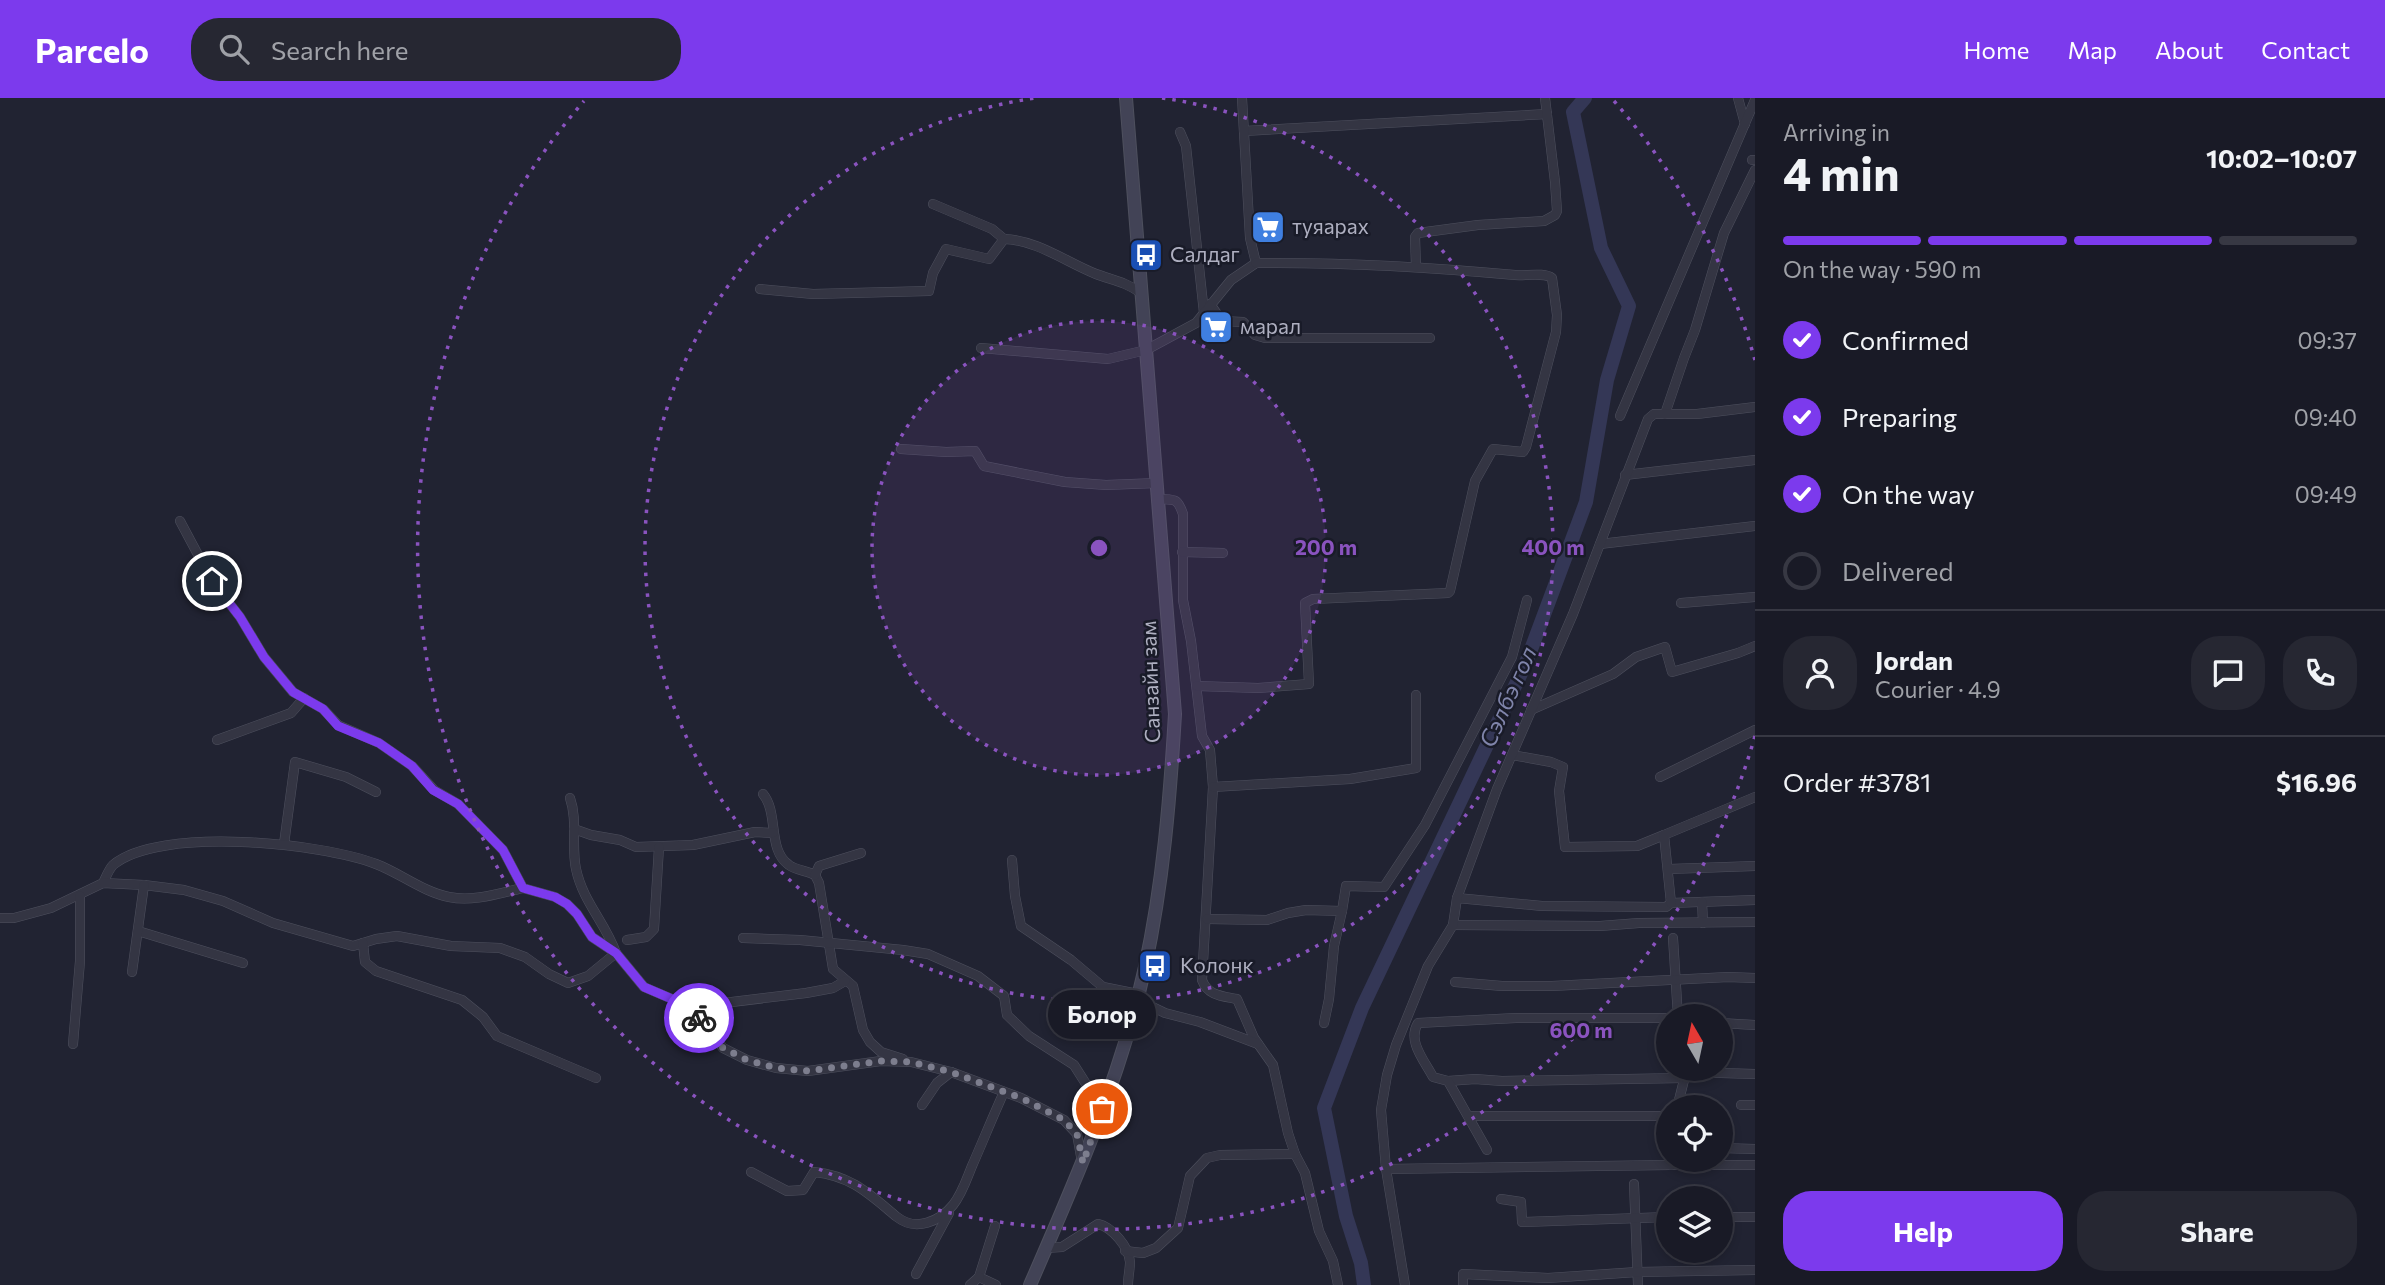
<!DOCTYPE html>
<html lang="en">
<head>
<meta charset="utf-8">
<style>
	body { margin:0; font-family:Commissioner,sans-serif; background:#262732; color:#f1f3f6; height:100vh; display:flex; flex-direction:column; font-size:26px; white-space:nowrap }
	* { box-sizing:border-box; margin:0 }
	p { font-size:23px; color:#9fa1a7 }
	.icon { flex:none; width:38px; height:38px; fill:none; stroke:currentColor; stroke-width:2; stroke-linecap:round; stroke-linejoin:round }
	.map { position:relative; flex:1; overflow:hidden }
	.drawer { display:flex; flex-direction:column; background:#191a26; width:630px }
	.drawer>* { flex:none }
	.needle { width:46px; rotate:351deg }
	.buttons { position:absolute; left:1656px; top:906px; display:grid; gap:14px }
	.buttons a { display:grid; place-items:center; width:77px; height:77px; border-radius:50%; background:#191a26; box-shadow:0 4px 10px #0003,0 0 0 2px #373843; font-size:35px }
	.pin { position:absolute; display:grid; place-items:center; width:60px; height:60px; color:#fff; margin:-30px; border:4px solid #fff; border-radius:50%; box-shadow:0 2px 7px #0007 }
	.courier { position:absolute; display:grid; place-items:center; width:70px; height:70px; margin:-35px; border:5px solid #7c3aed; border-radius:50%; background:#fff; color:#222; box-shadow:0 2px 9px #0007 }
	.bubble { position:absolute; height:49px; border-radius:24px; background:#191a26; box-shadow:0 4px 10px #0003,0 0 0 2px #373843; font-size:23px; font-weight:700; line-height:49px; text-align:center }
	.overview em { font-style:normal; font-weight:700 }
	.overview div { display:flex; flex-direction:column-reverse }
	.overview { display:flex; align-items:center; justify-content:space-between; height:119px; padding:0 28px }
	h1 { font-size:46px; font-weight:700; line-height:52px }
	.bar { display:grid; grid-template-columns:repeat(4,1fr); gap:10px 7px; align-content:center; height:84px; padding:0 28px }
	.bar i { height:9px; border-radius:5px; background:#373843 }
	.bar .on { background:#7c3aed }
	.bar p { grid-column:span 4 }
	.line { display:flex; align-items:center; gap:18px; padding:0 28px; border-top:2px solid #373843 }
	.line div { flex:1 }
	.round { display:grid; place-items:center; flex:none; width:74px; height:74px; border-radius:28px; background:#262732 }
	ol { padding:0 28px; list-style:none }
	li { display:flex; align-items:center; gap:21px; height:77px }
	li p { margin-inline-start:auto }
	li .icon { padding:7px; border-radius:50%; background:#7c3aed; color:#fff; stroke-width:4 }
	li:last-child { color:#9fa1a7 }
	li i { width:38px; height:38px; border:4px solid #373843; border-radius:50% }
	.primary-button { display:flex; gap:14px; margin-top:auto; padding:14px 28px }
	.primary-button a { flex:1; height:80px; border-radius:28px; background:#7c3aed; color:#fff; font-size:28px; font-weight:700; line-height:80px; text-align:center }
	.primary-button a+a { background:#262732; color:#f1f3f6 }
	header { display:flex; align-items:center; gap:42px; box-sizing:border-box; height:98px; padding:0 35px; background:#7c3aed; color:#fff }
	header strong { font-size:33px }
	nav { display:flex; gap:38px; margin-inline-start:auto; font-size:24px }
	.search { width:490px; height:63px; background:#262732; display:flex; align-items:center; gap:18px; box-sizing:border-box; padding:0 24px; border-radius:28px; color:#9fa1a7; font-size:26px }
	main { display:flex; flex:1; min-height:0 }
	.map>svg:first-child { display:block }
</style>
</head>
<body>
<header>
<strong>Parcelo</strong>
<div class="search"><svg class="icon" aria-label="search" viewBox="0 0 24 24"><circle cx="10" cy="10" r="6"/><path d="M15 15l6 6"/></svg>Search here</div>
<nav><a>Home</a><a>Map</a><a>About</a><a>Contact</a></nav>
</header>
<main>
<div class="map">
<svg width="1755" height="1187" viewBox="0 0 1755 1187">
	<rect width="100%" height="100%" fill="#212332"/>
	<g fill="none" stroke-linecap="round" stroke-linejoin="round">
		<!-- river -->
		<path stroke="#343756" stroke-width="14" d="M1364,1187L1361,1165L1346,1118L1324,1010L1362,910L1526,565L1586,404L1607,282L1629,208L1601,150L1573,14L1585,0"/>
		<!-- street casing -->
		<g stroke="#4e505e" stroke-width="10">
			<g id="street">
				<path d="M1738,0L1745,26"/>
				<path d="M1244,33L1547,16"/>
				<path d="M1180,34L1186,48L1204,215"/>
				<path d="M1752,62H1755"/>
				<path d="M933,106L992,131L1004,141"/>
				<path d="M1416,168L1415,139L1418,135L1478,127L1544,123L1555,117L1557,113L1555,84L1545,0"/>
				<path d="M760,191L813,196L929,193L933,175L946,151L989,161L1004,141C1037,142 1066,164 1096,176C1112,182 1126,184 1141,195"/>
				<path d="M1210,206L1222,223L1243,224L1255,237L1265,240H1430"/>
				<path d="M981,250L1108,261L1146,252L1196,225L1231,182L1256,165L1250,140L1242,0"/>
				<path d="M1665,316L1684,260L1695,232L1724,135L1755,72"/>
				<path d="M1620,318L1755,2"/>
				<path d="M901,351L946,354L975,353L984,368L1065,384L1106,387L1157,385"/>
				<path d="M1625,377L1755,362"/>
				<path d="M1158,401C1175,402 1177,399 1183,416V502L1191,543L1202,638L1210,652L1213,689L1202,882C1208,898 1222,898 1237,901L1254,940L1273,967L1288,1035L1295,1056L1305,1075L1319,1133L1333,1163L1338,1187"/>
				<path d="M180,423L212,483L240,519L264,559L293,594L323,611L338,627L379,645L412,668L434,692L458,706L503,752L523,790L555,799L567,806L577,816L592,839L616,855L644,889L672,901L703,923L723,950L747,962L776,970L808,973L881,963L911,964L951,974L1021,1000L1064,1022L1077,1036L1082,1064"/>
				<path d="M1600,446L1755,428"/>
				<path d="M1182,454L1223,455"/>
				<path d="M1681,505L1755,499"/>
				<path d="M1197,588L1258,590L1309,586L1305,505L1313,501L1448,495L1450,493L1475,383L1493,351L1523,354L1526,349L1556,234L1557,217L1552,180C1544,174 1526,178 1515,177C1429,169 1343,164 1256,165"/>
				<path d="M1531,612L1613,576L1636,559L1665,549L1672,574L1738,555L1755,548"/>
				<path d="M217,642L291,615L304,600"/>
				<path d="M1512,657L1551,664L1563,669L1559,693L1565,749L1637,748L1664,737"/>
				<path d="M1660,679L1755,632"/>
				<path d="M1213,689L1350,681L1416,670V597"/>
				<path d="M763,696C779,715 767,752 789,767C795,772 808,773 815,777L819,785L833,871L853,888L863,932L870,944L881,954L903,961"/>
				<path d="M574,731L591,737L620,742L636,749L693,747L755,734L773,735"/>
				<path d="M284,746L295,664L346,679L376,694"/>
				<path d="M1012,762L1015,798L1021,828L1071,862L1103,889L1138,896"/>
				<path d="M1669,771L1755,768"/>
				<path d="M815,777L819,768L861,755"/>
				<path d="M103,785C106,779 109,771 113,767C159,728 322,745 376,766C400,775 423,794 449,799C474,804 499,795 523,790"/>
				<path d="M1457,800L1542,808L1666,809L1671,805L1755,802"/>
				<path d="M1702,804L1703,825"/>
				<path d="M1671,805L1664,737L1755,699"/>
				<path d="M1342,813L1346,788L1384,789L1425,727L1512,559L1527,502"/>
				<path d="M0,820H14L51,810L103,785L144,787L184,792L223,803L273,825L353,848L376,841L397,838L451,848L500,850L525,859L549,876L568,885L588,878L616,855C605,824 583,804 576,771C571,747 578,723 570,700"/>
				<path d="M1207,821L1267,822L1288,815L1306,812L1342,813L1334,848L1329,901L1324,925"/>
				<path d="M1453,827L1600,828L1639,825L1755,824"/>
				<path d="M138,833L243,865"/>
				<path d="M743,840L800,842L903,852L928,856L978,878L1004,898L1007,917L1029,938L1074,967L1102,1011"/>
				<path d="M1673,840L1678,919"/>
				<path d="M627,842L646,839L654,831L659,749"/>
				<path d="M363,845L365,864L376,873L462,902L483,919L497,938L596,980"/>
				<path d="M132,874L144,787"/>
				<path d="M1455,884L1502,888H1552L1728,879L1755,880"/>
				<path d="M1136,901L1165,915L1200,924L1258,946"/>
				<path d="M1720,925L1755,927"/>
				<path d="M705,926L707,907L806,895L833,890L845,883"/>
				<path d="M73,946L80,863V798"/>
				<path d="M1448,983L1475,981L1502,983L1684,980"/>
				<path d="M922,1007L937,985L951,974"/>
				<path d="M1741,1007H1755"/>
				<path d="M1677,1010L1686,974L1755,976"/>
				<path d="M1469,1018H1668"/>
				<path d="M1720,1050L1755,1051"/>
				<path d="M1487,1052L1448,983L1433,979C1424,962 1407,943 1418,925L1516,920H1668"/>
				<path d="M1671,1067H1755"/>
				<path d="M1386,1071L1671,1067V1062"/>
				<path d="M751,1074L787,1093L803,1092L814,1074C852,1078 869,1096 897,1119C916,1134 940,1123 953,1107C962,1096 967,1080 972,1068C983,1043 993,1018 1004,994"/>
				<path d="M1634,1086L1638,1187"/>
				<path d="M1501,1101L1521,1104L1522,1124L1668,1119"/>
				<path d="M1720,1119H1755"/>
				<path d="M995,1128L979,1179L996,1187"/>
				<path d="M1046,1150L1062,1149L1098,1126C1112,1129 1129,1149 1130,1164C1130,1171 1128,1179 1128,1187"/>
				<path d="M1125,1153L1143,1155L1156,1150L1178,1130L1190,1078L1207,1060L1220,1057L1295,1056"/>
				<path d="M916,1176L949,1115"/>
				<path d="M970,1187L979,1179"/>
				<path d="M1405,1187L1386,1071L1381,1012L1387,977L1396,947L1428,868L1453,827L1457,800L1497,691L1573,516L1648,321L1654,316H1697L1755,309"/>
				<path d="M1463,1187V1176L1548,1180L1637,1174L1755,1172"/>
			</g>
		</g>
		<!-- secondary casing -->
		<g stroke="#4e505e" stroke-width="14">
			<path id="secondary" d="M1030,1187C1075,1084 1121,979 1145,869C1163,786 1170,701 1175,616L1126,0"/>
		</g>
		<!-- street -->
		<use href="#street" stroke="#343543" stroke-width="9"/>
		<!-- secondary -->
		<use href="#secondary" stroke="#424356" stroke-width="12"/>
	</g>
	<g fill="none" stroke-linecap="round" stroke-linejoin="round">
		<!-- done -->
		<path stroke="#7d7e8e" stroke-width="7" stroke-dasharray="0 12.6" d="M699,920L723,950L747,962L776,970L808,973L881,963L911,964L951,974L1021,1000L1064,1022L1077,1036L1083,1065L1102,1011"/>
		<!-- route -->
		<path stroke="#7c3aed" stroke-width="9" d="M212,483L240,519L264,559L293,594L323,611L338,628L379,645L412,668L433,692L458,706L503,752L523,790L555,799L567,806L577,816L592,839L616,855L644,889L672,901L699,920"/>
	</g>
	<!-- distance rings -->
	<circle cx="1099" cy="450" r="227" fill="#8a53bf" fill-opacity=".12"/>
	<g fill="none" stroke="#8a53bf" stroke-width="3.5" stroke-dasharray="3.5 7">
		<circle cx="1099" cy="450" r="227"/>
		<path d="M1162 0A454 454 0 1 1 1036 0"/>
		<path d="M1755 638A682 682 0 1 1 584 3M1614 3A682 682 0 0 1 1755 262"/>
	</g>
	<!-- icons -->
	<defs>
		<g id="supermarket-square" transform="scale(1.75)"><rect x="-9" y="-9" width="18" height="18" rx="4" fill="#3f7fe0" stroke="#191b28"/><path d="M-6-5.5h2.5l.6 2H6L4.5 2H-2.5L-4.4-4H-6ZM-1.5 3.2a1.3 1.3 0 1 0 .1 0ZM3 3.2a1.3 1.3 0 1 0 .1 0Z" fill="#fff"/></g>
		<g id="bus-square" transform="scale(1.75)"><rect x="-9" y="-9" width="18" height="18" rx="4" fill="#1a4fb4" stroke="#191b28"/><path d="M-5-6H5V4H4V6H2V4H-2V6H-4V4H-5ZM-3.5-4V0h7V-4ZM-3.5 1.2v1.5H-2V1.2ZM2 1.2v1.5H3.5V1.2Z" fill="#fff"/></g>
	</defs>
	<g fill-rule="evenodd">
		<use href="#supermarket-square" x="1268" y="129"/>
		<use href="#bus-square" x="1146" y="157"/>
		<use href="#supermarket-square" x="1216" y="229"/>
		<use href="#bus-square" x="1155" y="868"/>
	</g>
	<g text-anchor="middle" stroke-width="5" stroke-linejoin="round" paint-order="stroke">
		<!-- poi labels -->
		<g font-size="21" fill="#aeafc0" stroke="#191b28" text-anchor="start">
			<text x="1292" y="136">туяарах</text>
			<text x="1170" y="164">Салдаг</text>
			<text x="1240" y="236">марал</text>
			<text x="1180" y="875">Колонк</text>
		</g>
		<!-- street labels -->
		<g font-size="21" fill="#aeafc0" stroke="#191b28">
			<text transform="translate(1151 584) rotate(-92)" y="7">Санзайн зам</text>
		</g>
		<!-- water labels -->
		<g font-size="23" font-style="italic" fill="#8085ab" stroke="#191b28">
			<text transform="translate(1508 599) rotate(-66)" y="8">Сэлбэ гол</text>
		</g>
	</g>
	<circle cx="1099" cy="450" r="10" fill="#8a53bf" stroke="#191b28" stroke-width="3.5"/>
	<g font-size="21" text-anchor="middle" font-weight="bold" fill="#8a53bf" stroke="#191b28" stroke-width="5" stroke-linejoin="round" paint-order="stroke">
		<text x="1326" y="457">200 m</text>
		<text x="1553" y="457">400 m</text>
		<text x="1581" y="940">600 m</text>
	</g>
</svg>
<div class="buttons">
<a><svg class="needle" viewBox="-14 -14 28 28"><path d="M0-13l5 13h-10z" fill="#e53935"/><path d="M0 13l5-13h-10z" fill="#9fa1a7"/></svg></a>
<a><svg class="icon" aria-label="locate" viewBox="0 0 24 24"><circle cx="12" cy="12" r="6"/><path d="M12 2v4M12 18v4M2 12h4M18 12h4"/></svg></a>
<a><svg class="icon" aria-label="layers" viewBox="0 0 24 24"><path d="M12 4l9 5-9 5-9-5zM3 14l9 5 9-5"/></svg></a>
</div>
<div class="pin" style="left:1102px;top:1011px;background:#ea580c"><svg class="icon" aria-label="bag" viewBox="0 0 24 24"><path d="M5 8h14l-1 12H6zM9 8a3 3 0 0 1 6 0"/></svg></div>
<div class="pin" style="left:212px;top:483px;background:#1f2937"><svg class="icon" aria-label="home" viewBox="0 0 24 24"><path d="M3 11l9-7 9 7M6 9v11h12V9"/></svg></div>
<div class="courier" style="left:699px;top:920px"><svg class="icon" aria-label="bike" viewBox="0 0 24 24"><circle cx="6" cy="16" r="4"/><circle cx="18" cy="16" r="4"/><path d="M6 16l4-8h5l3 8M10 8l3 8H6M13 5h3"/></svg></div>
<div class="bubble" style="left:1048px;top:892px;width:108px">Болор</div>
</div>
<section class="drawer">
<div class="overview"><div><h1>4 min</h1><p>Arriving in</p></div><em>10:02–10:07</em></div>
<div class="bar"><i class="on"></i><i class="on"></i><i class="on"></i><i></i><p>On the way · 590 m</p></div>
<ol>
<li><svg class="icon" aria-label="check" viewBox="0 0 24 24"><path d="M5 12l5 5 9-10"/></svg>Confirmed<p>09:37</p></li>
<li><svg class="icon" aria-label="check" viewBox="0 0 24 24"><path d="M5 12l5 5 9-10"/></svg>Preparing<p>09:40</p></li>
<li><svg class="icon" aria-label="check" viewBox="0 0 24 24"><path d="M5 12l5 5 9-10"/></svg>On the way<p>09:49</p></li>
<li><i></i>Delivered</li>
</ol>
<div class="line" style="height:126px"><a class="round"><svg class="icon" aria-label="person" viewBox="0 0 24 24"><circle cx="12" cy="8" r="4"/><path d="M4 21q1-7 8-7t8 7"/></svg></a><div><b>Jordan</b><p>Courier · 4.9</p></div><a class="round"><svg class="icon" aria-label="chat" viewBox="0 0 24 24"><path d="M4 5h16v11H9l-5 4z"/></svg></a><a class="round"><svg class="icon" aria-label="phone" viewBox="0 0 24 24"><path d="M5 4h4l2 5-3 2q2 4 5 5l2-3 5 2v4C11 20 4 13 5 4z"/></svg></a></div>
<div class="line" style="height:91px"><div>Order #3781</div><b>$16.96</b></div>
<div class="primary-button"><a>Help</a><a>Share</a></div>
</section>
</main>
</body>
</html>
